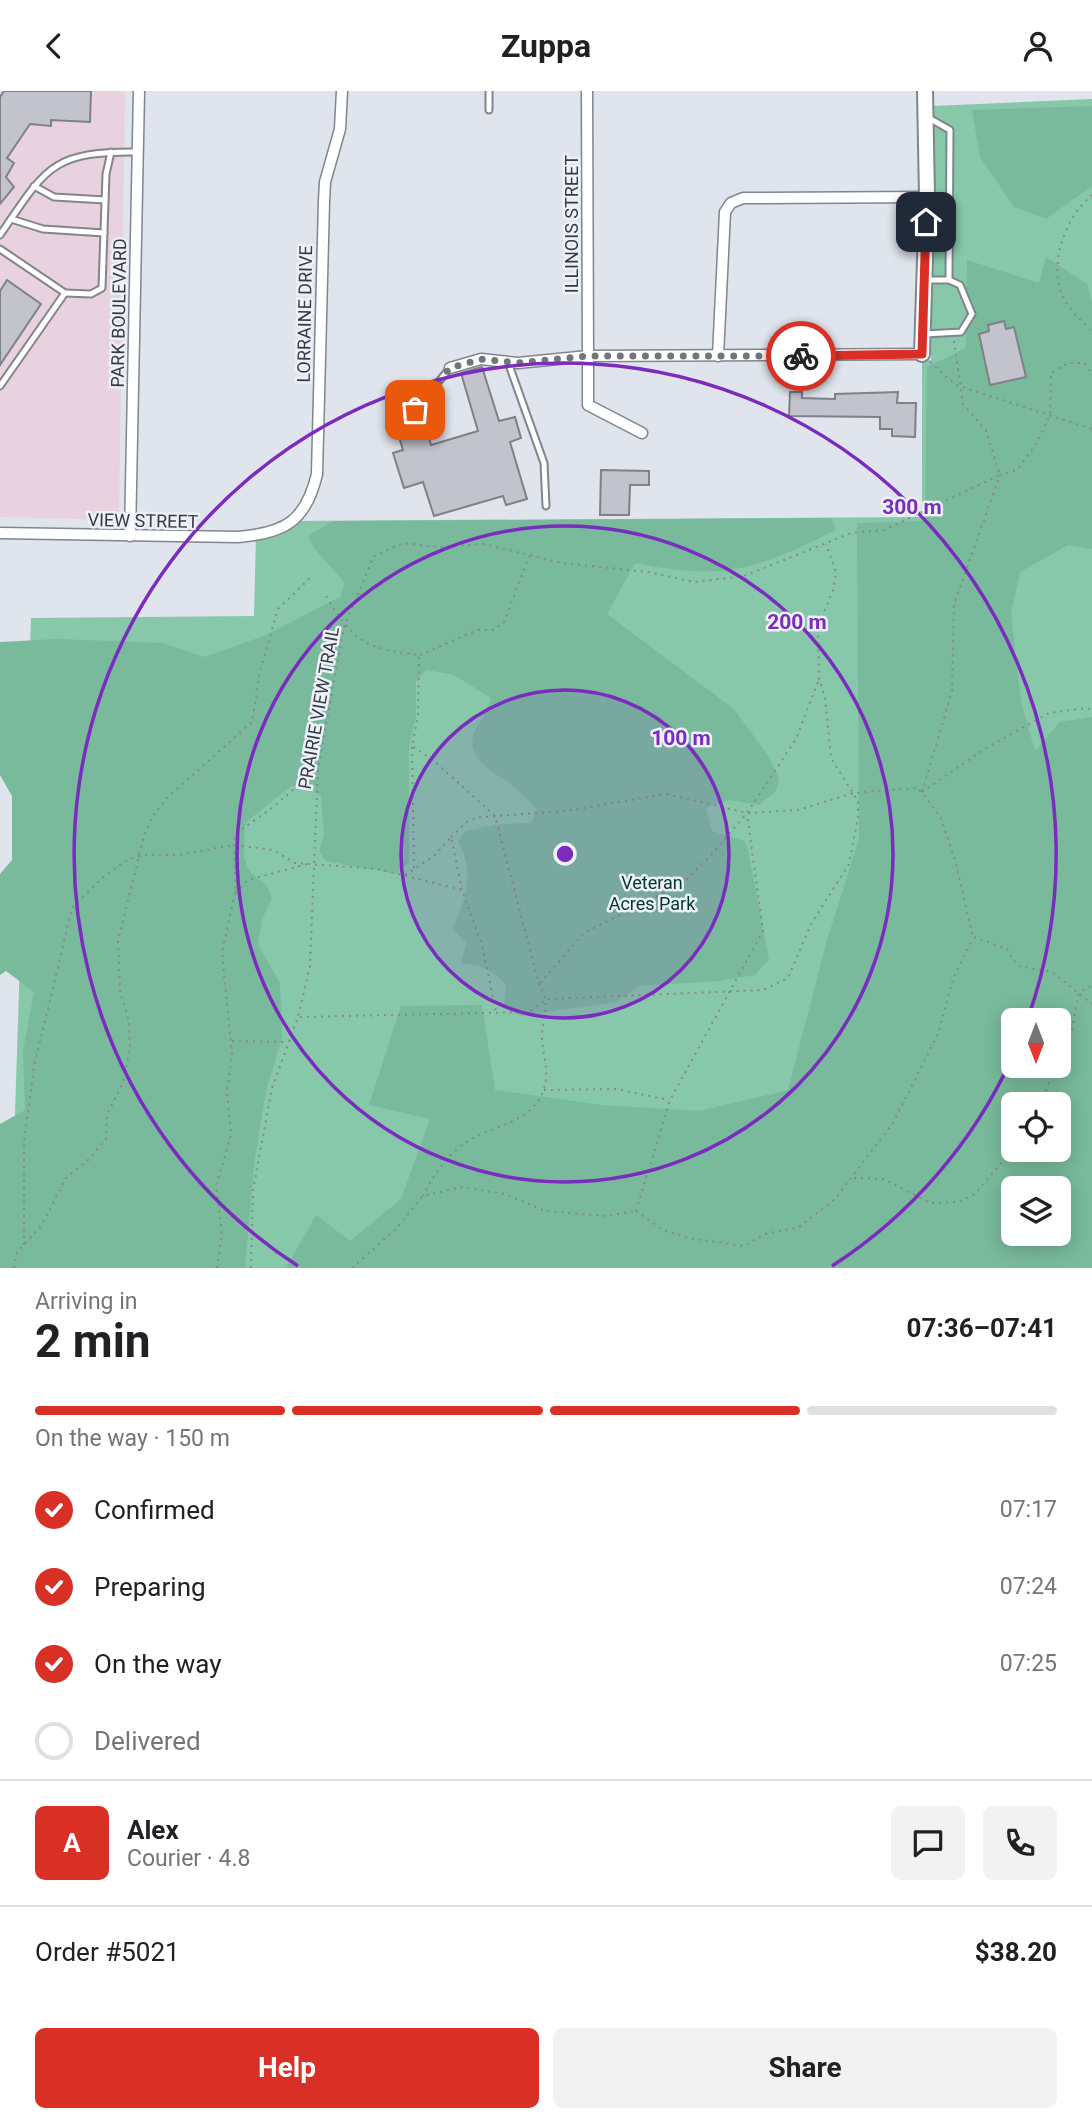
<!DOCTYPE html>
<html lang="en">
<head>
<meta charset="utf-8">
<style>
	body { margin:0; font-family:Roboto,sans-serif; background:#f2f2f2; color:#202124; height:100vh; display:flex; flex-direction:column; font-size:26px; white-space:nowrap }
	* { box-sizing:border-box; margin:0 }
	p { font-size:23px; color:#757577 }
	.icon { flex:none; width:38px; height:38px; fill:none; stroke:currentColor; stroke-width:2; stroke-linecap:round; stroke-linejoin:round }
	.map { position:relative; height:1177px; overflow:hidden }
	.panel { display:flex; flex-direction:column; background:#fff; flex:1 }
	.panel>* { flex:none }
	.needle { width:46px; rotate:180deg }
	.controls { position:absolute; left:1001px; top:917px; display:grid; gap:14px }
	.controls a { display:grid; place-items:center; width:70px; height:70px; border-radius:10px; background:#fff; box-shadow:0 4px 18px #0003; font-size:35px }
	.pin { position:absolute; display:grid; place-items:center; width:60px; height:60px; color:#fff; margin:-30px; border-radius:14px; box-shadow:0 4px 10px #0006 }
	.courier { position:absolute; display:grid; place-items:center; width:70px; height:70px; margin:-35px; border:5px solid #d93025; border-radius:50%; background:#fff; color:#222; box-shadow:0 2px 9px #0007 }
	.overview em { font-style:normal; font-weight:700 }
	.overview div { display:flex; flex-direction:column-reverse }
	.overview { display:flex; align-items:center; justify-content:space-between; height:119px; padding:0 35px }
	h1 { font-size:46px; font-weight:700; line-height:52px }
	.bar { display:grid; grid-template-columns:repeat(4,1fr); gap:10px 7px; align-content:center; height:84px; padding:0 35px }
	.bar i { height:9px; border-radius:5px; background:#e0e0e0 }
	.bar .active { background:#d93025 }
	.bar p { grid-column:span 4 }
	.line { display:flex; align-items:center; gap:18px; padding:0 35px; border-top:2px solid #e0e0e0 }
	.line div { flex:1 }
	.round { display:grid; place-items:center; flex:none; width:74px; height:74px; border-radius:10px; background:#f2f2f2 }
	ol { padding:0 35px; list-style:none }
	li { display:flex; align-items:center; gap:21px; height:77px }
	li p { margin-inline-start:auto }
	li .icon { padding:7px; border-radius:50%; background:#d93025; color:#fff; stroke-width:4 }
	li:last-child { color:#757577 }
	li i { width:38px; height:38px; border:4px solid #e0e0e0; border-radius:50% }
	.action { display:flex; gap:14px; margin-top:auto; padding:14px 35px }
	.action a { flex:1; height:80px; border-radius:10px; background:#d93025; color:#fff; font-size:28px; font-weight:700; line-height:80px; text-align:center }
	.action a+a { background:#f2f2f2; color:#202124 }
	header { display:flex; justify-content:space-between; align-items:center; height:91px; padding:0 35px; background:#fff; font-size:32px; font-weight:700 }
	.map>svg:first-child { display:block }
</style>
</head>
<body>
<header><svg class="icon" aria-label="back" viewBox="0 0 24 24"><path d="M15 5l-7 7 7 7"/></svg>Zuppa<svg class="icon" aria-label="person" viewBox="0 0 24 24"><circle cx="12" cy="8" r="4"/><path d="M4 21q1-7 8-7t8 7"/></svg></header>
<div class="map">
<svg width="1092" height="1177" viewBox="0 0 1092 1177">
	<rect width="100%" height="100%" fill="#dfe4ed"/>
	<!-- industrial -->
	<path fill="#e9d2df" d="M0,0H125L119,429L0,426Z"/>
	<!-- green -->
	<path fill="#87c7aa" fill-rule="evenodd" d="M1092,8V1177H10L31,527L254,525L256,445L293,430L922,426V270L931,269L934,15ZM1013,929H1059V975H1013ZM1013,1013H1059V1059H1013ZM1013,1097H1059V1143H1013Z"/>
	<!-- forest -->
	<g fill="#79ba9c" fill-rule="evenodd">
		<path d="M1092,15V95L1046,128L1014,116L980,66L972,19Z"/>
		<path d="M1046,166L1087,193L1092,212V458L1068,454L1020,481L1011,522L1021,610L1035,660L1060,631L1092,626V1177H286L316,1124L350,1150L401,1108L430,1028L369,1014L401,915L482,914L495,999L602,1014L699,1020L788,999L827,849L859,748L857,432L925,430L927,276L966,257L967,169L1039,192ZM1013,929H1059V975H1013ZM1013,1013H1059V1059H1013ZM1013,1097H1059V1143H1013Z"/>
		<path d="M831,427L836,439C756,479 723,490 635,472L607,523L734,618L767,663L779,687L776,700L759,714L729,709L706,717L712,740L744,750L748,759L769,868L755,884L719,890L639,895L617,911L520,925L504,913L506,894C492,879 482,873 461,873L466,852L452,837C466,811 475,777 458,751L465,740L500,733L531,732L537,718C529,710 522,702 513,695C496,682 464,668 474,642C479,629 488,621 491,607L454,584L427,579L416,589V625L409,655V772L396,783L326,770L319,761L324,743L321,705L309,695H291L245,732C244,764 238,776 267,794L272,808L262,828L258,854L280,892L282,947L266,1000L254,1074L245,1177H0V1033L25,1019L23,960L34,901L6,880L0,884V783L12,769V705L0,684V551L57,548L163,552L204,566L264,545L340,506L345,492L314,457L308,445L333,430Z"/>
	</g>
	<!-- building -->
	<g fill="#c2c3cd" stroke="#7f8088" stroke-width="2">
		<path d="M4,0H91L90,31L51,29V35L30,33L7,67L14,72L6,86L14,96L0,113V6Z"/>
		<path d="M7,189L41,213L0,274V200Z"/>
		<path d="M1004,230L1006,238L1014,236L1026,286L990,294L979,243L989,240L988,234Z"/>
		<path d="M482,276L499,330L515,326L521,347L510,351L527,408L506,414L503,405L434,425L423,391L404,397L393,362L403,359L398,343L426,335L431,354L478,340L461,282Z"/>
		<path d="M790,301H802V307L835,308V303L898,301L897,312H916L915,346L892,345V338H880V326L789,325Z"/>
		<path d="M601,379L649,380V394H630L629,424H600Z"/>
	</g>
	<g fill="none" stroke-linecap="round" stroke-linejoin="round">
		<!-- lane casing -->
		<g stroke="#81858d" stroke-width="9">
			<g id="lane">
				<path d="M489,0V19"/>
				<path d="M34,95L54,106L105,109"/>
				<path d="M11,128L43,138L104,142"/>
				<path d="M0,144C46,77 51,60 138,61"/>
				<path d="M0,158L65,202L0,295"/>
				<path d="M925,189H949"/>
				<path d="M65,202L91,203L102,197L106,83L111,61"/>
				<path d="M925,243L961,241L972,223L960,194L949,189L950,39L927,26"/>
				<path d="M508,271L544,372L546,415"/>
				<path d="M415,319L450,277"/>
			</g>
		</g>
		<!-- street casing -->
		<g stroke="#81858d" stroke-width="13">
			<g id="street">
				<path d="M587,0L588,265L922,263"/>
				<path d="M718,265L725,121L731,112L743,107L927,106"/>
				<path d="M450,277L481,268L518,272L588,265V314L642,342"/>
				<path d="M0,442L238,446C285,442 306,430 317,383L324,110L325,91L340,38L342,0"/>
				<path d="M130,445L139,0"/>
			</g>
		</g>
		<!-- secondary casing -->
		<g stroke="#81858d" stroke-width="18">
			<path id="secondary" d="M922,263L927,106L925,0"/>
		</g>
		<!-- path -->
		<g stroke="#85888e" stroke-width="2" stroke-dasharray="2 5" stroke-linecap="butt">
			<path d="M1092,104C1065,126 1047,175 1064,208C1070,220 1083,231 1092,241"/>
			<path d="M930,271L956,294L1092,338"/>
			<path d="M326,505C355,552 364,557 419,564L418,625L412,655L433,669L495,725L539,893C551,914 543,922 542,945C542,963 550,979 544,998C532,1034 489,1034 462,1054C446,1066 432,1087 423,1105"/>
			<path d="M420,564L477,539H493L504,531L529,465"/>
			<path d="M412,656L414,779"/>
			<path d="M922,701L952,600L954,513L1000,384L1017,379L1036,353L1050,324L1051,282L1068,272H1084L1092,282"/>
			<path d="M922,701L986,657L1049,622L1086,617L1092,619"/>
			<path d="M451,746L468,730L481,726L566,720L666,703L747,722L798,719L853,702L918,697L940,725L955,769L973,846"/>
			<path d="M307,773L248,789L235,802C237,782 232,762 235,743L272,717L316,679"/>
			<path d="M405,784L434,765L451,746L462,798"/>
			<path d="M974,846L1007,858L1018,875L1052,881L1092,913"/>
			<path d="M540,892L584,842L683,792L711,764L747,722L796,648L819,588"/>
			<path d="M300,926L529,921L547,908L763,899L788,887L811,833L849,773L858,727V711L853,702L831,667L825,607L819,587L818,536L833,499L836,481L826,453"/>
			<path d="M232,950L286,951"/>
			<path d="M1059,964L1072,938L1079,902L1092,894"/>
			<path d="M544,999L616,998L669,1009"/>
			<path d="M1041,1013L1055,975"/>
			<path d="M854,1087L884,1088L930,1112L959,1111L975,1103L1013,1058"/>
			<path d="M636,1120L663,1139L688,1147L744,1155L765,1143L799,1136L835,1108L893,1032L938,943L953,888L973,847"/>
			<path d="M636,1120L670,1009L763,840L747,723"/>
			<path d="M24,1154V1051L34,976L72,817L102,787L127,769L142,764H178L234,754L273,759L295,772L378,778L462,799L482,854L496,921"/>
			<path d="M14,1177L17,1161L41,1135L66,1087L88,1069L106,1048L107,1023L123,992L130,957L129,930L120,901L118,850L144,745L152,726L167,707L252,631L260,580L278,518L312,485"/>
			<path d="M217,1177L222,1143L216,1095L231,1044L227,1001L232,963L222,861L235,802"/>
			<path d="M251,1177L253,1099L272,997L298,926L310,875L318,677L344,536L374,465L403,452L438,456L484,453L562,472L649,481L694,491L744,485L851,442L884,439L1000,384L986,340L963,313L954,250"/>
			<path d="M352,1177L395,1139L423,1105L461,1096L505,1103L545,1120L607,1125L635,1120"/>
		</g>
		<!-- lane -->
		<use href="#lane" stroke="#fff" stroke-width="5"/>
		<!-- street -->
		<use href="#street" stroke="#fff" stroke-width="10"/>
		<!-- secondary -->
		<use href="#secondary" stroke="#fff" stroke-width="14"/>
	</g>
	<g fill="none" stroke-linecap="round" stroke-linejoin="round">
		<!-- done -->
		<path stroke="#72767b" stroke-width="7" stroke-dasharray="0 12.6" d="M415,319L450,277L481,268L518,272L588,265H801"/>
		<!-- route -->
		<path stroke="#d93025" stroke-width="9" d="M801,265L922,263L926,131"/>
	</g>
	<!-- distance rings -->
	<circle cx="565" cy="763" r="164" fill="#7b2cbf" fill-opacity=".12"/>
	<g fill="none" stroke="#7b2cbf" stroke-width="3.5">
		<circle cx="565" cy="763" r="164"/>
		<circle cx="565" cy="763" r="328"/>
		<path d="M1012 967A491 491 0 0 1 832 1175M298 1175A491 491 0 1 1 1028 927"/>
	</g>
	<g text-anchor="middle" stroke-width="5" stroke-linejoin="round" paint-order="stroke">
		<!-- street labels -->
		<g font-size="18" fill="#383a3d" stroke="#ecf1fa">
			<text transform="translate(572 133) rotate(-90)" y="6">ILLINOIS STREET</text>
			<text transform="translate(119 222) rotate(-89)" y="6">PARK BOULEVARD</text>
			<text transform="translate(305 223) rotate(-89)" y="6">LORRAINE DRIVE</text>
			<text transform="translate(143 430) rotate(1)" y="6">VIEW STREET</text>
			<text transform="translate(319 617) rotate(-80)" y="6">PRAIRIE VIEW TRAIL</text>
		</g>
		<!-- park labels -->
		<g font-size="18" fill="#003926" stroke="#ecf1fa">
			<text x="652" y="798">Veteran<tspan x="652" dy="21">Acres Park</tspan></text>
		</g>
	</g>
	<circle cx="565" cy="763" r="10" fill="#7b2cbf" stroke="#ecf1fa" stroke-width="3.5"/>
	<g font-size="21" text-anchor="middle" font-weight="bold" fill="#7b2cbf" stroke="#ecf1fa" stroke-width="5" stroke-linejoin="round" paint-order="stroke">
		<text x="912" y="423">300 m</text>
		<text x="797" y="538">200 m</text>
		<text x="681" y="654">100 m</text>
	</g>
</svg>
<div class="controls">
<a><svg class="needle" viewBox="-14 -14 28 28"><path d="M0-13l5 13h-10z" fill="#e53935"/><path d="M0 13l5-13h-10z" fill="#757577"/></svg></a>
<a><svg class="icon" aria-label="locate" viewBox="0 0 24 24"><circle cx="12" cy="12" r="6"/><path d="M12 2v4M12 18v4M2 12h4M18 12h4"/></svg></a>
<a><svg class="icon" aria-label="layers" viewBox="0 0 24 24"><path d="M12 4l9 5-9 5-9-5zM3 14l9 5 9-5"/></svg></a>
</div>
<div class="pin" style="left:415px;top:319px;background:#ea580c"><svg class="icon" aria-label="bag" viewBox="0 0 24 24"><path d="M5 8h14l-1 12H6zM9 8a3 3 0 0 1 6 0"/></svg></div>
<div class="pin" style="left:926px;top:131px;background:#1f2937"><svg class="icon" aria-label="home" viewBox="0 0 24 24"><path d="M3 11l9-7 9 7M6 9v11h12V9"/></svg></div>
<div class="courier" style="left:801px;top:265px"><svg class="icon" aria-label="bike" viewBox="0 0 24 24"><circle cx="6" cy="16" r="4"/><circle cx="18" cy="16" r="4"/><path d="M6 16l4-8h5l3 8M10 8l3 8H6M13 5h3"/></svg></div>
</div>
<section class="panel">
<div class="overview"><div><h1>2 min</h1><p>Arriving in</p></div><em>07:36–07:41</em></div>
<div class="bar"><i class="active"></i><i class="active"></i><i class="active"></i><i></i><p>On the way · 150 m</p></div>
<ol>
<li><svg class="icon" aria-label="check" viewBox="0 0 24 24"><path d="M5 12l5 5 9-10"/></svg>Confirmed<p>07:17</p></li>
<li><svg class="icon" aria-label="check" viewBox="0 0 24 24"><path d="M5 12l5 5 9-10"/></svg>Preparing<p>07:24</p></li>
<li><svg class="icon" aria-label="check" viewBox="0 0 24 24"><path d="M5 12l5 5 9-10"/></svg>On the way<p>07:25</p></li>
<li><i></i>Delivered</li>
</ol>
<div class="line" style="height:126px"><b class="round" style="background:#d93025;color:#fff">A</b><div><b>Alex</b><p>Courier · 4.8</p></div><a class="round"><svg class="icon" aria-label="chat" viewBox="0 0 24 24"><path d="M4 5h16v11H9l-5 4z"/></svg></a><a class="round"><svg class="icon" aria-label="phone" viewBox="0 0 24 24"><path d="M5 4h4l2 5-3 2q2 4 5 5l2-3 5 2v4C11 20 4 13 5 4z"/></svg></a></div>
<div class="line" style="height:91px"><div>Order #5021</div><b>$38.20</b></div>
<div class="action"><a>Help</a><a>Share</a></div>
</section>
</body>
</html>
